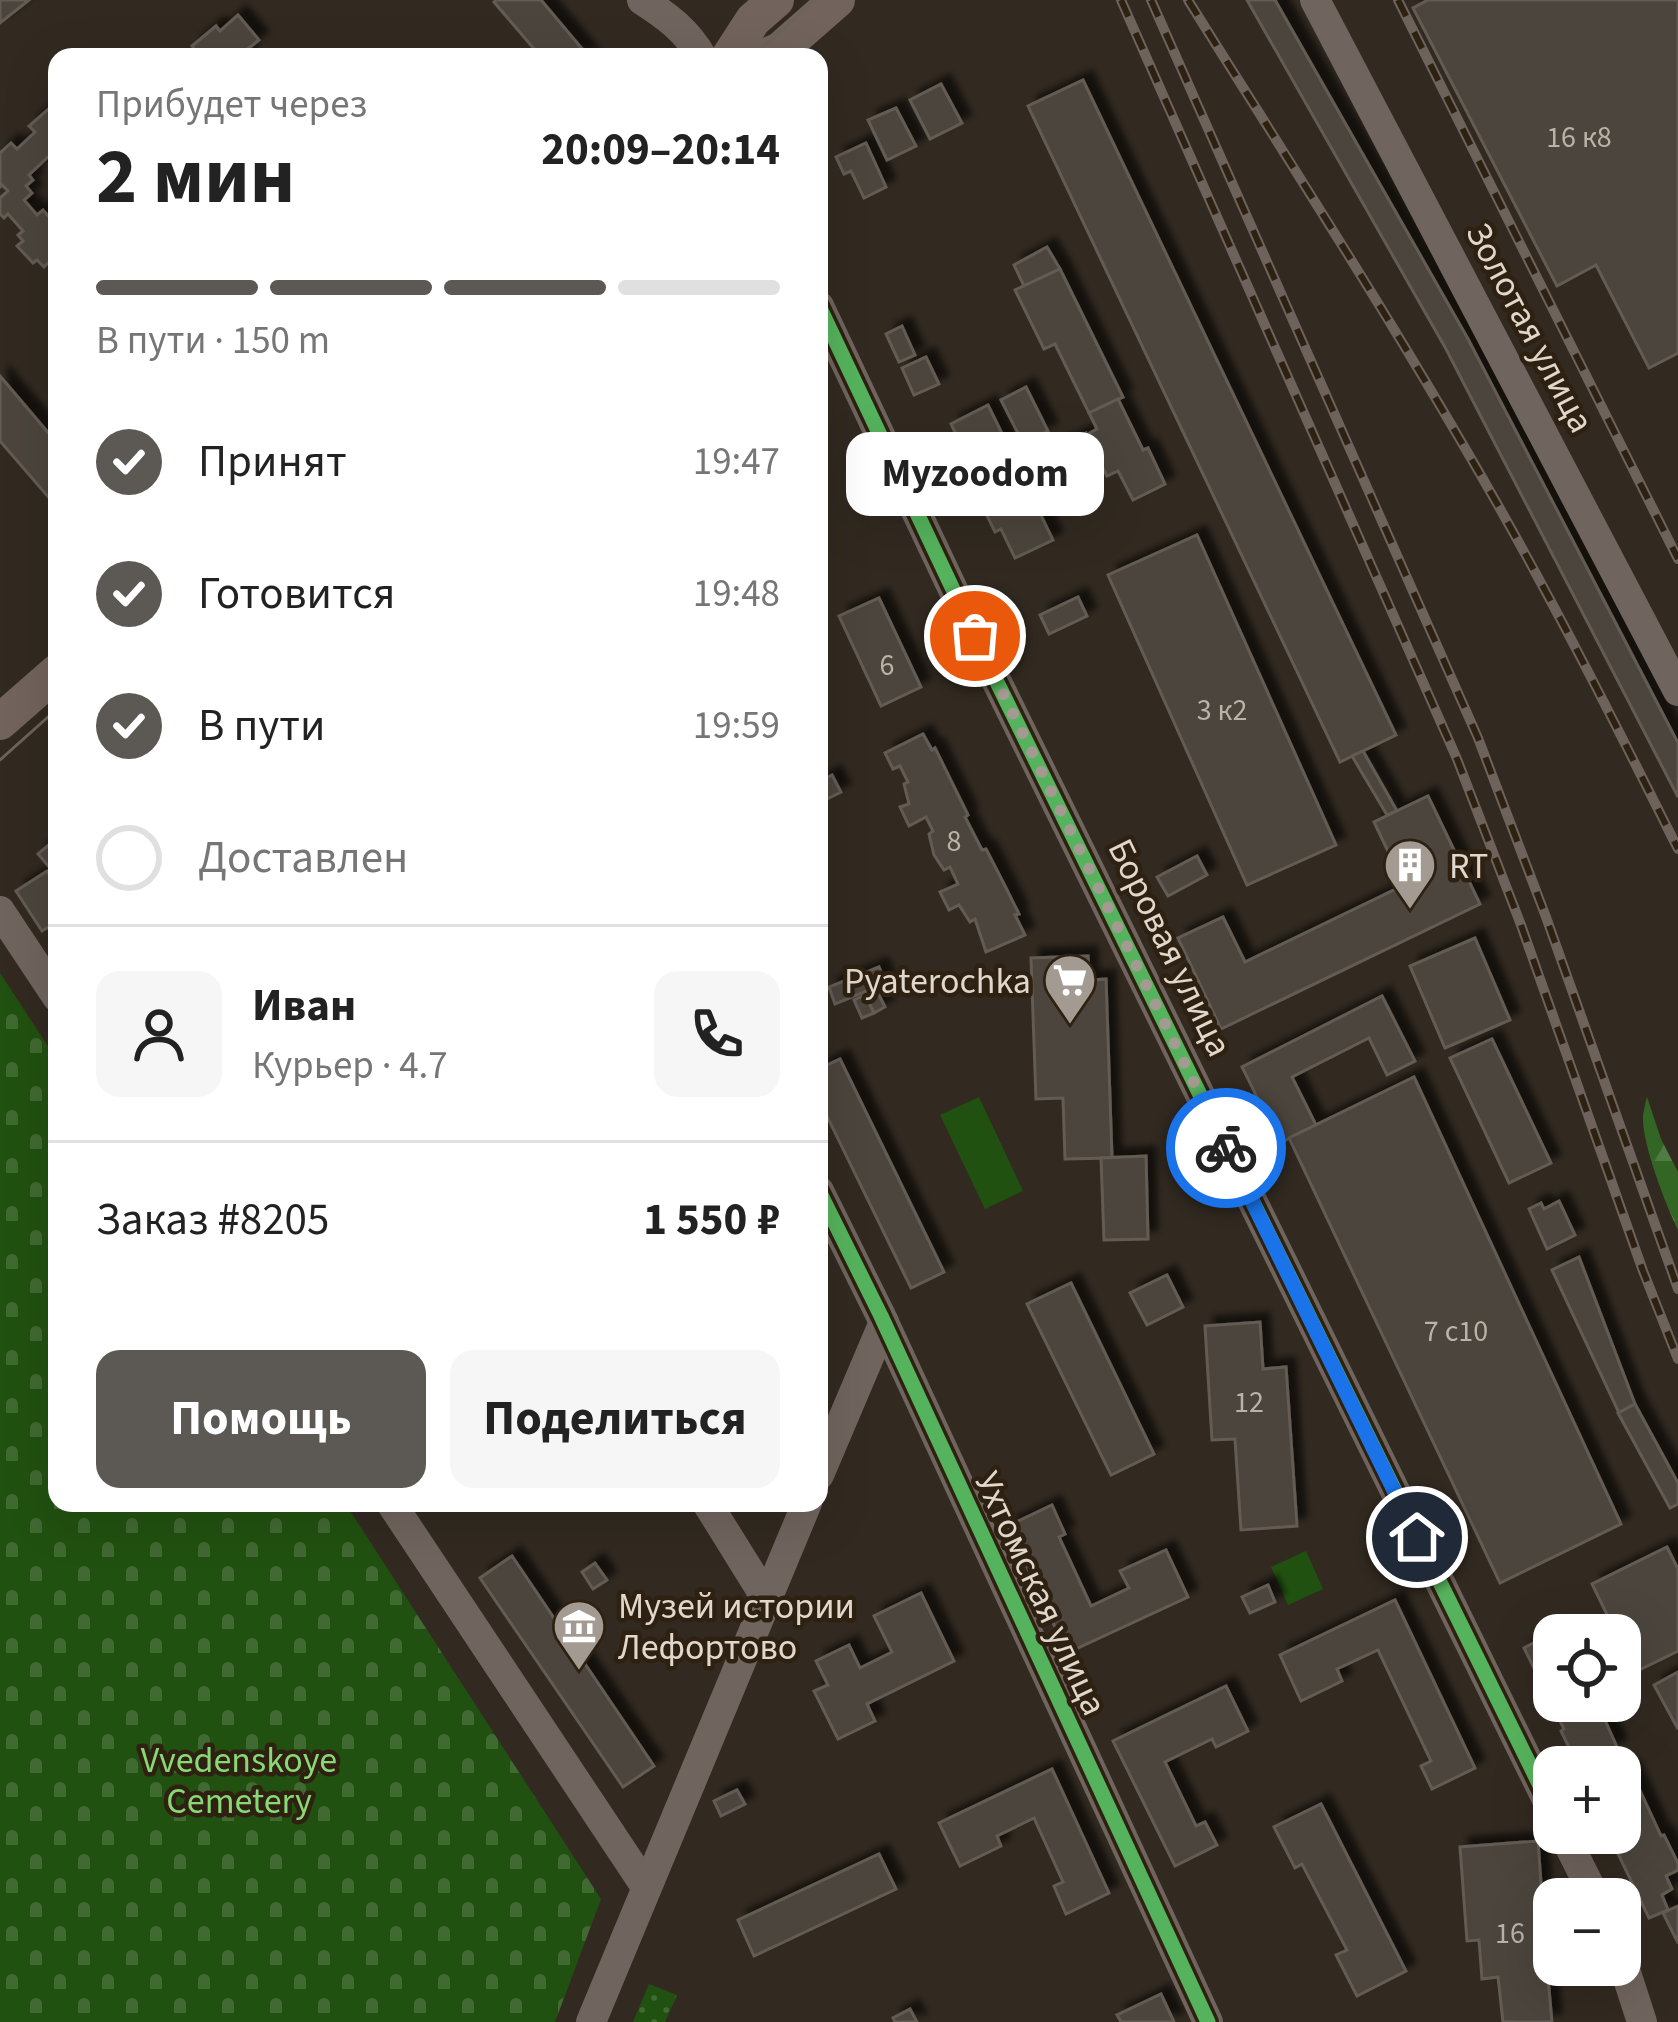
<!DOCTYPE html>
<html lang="ru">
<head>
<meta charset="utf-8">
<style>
	body { margin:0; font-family:"Source Sans 3",sans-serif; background:#f6f6f6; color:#222; height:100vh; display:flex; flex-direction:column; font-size:45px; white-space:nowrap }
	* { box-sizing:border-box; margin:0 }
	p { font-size:39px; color:#767676 }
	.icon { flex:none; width:66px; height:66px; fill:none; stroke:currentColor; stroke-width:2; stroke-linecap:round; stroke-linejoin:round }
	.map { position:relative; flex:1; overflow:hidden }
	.side { position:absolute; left:48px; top:48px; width:780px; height:1464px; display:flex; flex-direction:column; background:#fff; border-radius:24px; box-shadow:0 12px 48px #0002 }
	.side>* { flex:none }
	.tools { position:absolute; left:1533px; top:1614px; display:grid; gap:24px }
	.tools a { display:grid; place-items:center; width:108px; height:108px; border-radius:24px; background:#fff; box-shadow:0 12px 48px #0002; font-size:60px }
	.pin { position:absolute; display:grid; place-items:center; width:102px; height:102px; color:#fff; margin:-51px; border:6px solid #fff; border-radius:50%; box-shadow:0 3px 12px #0007 }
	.courier { position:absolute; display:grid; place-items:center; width:120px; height:120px; margin:-60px; border:9px solid #1a73e8; border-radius:50%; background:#fff; color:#222; box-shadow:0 3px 15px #0007 }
	.bubble { position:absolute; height:84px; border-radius:24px; background:#fff; box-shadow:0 12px 48px #0002; font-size:39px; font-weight:700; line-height:84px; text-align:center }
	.head em { font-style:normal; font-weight:700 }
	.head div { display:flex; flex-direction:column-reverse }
	.head { display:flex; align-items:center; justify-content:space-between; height:204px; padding:0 48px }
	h1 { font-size:78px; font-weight:700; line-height:90px }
	.bar { display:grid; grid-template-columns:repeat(4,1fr); gap:18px 12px; align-content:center; height:144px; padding:0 48px }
	.bar i { height:15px; border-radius:9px; background:#e0e0e0 }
	.bar .active { background:#5c5854 }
	.bar p { grid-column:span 4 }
	.line { display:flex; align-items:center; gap:30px; padding:0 48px; border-top:3px solid #e0e0e0 }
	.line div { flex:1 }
	.round { display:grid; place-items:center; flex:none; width:126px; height:126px; border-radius:24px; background:#f6f6f6 }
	ol { padding:0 48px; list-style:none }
	li { display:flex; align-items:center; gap:36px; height:132px }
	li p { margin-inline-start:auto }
	li .icon { padding:12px; border-radius:50%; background:#5c5854; color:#fff; stroke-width:4 }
	li:last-child { color:#767676 }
	li i { width:66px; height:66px; border:6px solid #e0e0e0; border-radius:50% }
	.button { display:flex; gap:24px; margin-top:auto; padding:24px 48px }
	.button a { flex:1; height:138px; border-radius:24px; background:#5c5854; color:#fff; font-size:48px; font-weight:700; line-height:138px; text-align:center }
	.button a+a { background:#f6f6f6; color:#222 }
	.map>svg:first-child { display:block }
</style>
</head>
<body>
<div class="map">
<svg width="1678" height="2022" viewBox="0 0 1678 2022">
	<defs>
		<pattern id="grass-dots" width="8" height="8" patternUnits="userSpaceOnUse" patternTransform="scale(3)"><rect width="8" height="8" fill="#215110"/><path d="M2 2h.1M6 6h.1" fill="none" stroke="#416932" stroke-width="1.8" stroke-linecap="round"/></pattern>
		<pattern id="forest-firs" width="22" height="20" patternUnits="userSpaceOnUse" patternTransform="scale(3)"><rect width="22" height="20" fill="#336624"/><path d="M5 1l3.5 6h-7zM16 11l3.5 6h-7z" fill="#507b43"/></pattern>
		<pattern id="cemetery-stones" width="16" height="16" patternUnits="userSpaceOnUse" patternTransform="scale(3)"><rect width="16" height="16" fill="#215110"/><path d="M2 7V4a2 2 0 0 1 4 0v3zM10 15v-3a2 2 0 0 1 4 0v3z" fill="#416932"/></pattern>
		<filter id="shadow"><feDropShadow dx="9" dy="-9" stdDeviation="3" flood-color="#0009"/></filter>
	</defs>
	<rect width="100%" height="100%" fill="#322a21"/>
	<!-- grass -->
	<path fill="url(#grass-dots)" d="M649,1984L677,1995L665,2022H633Z"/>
	<!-- forest -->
	<path fill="url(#forest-firs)" d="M1647,1097L1661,1139L1678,1172V1230C1666,1205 1642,1144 1643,1117C1643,1114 1646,1100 1647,1097Z"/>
	<!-- cemetery -->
	<path fill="url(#cemetery-stones)" d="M0,973L57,1060V1503H345L601,1899L555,2022H0Z"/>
	<!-- park -->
	<g fill="#215110">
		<path d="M979,1097L1023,1191L985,1209L940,1115Z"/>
		<path d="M1306,1551L1323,1589L1288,1605L1271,1567Z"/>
	</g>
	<!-- building -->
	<g fill="#4b443c" stroke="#635c54" stroke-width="3" filter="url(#shadow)">
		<path d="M0,0H29L0,23Z"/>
		<path d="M496,0H541L589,57H541L494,2Z"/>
		<path d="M1247,0H1275L1468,339L1678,743V797L1446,349Z"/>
		<path d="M1428,0H1678V353L1649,368L1596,265L1557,286L1413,8Z"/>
		<path d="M238,15L259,40L245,51L248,54L244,57H189L196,51L192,46L216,26L220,31Z"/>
		<path d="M1083,80L1396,735L1340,762L1028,106Z"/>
		<path d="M941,84L962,123L930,139L910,100Z"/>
		<path d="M53,105L57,109V155L54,157L51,154L29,175L33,180L26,186L32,193L24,200L37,215L43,210L57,226V269L50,261L44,267L37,260L33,263L17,246L23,241L18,235L23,231L8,214L4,218L0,214V198L8,191L2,185L0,187V153L11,143L17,149L35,132L29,126Z"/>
		<path d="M896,108L916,146L887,160L868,120Z"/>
		<path d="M866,143L886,187L864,198L851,171L844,174L836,157Z"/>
		<path d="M1047,247L1060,269L1024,286L1014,265Z"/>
		<path d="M1060,269L1123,397L1089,413L1055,344L1044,349L1015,290Z"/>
		<path d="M902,326L915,355L899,362L886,334Z"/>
		<path d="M926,357L939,384L914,395L902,368Z"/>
		<path d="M0,376L57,443V507L0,441Z"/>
		<path d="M1026,387L1048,431L1023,443L1001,400Z"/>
		<path d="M1118,399L1143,450L1148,448L1165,484L1133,500L1118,471L1107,476L1086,435L1097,429L1089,413Z"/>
		<path d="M988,405L1018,466L1086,433L1101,464L1032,497L1053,540L1015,558L1001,529L995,532L967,475L974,472L951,424Z"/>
		<path d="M1197,535L1336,845L1247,885L1108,575Z"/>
		<path d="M1078,597L1087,616L1049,634L1040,615Z"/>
		<path d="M879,598L921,687L881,706L839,616Z"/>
		<path d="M923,734L932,750L935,748L968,815L965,817L982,850L986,849L1004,884L1019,914L1015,915L1025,935L986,952L975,919L970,922L959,905L949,910L940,892L958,884L950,867L944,870L934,855L929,834L933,831L926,817L909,826L900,807L909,804L904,784L908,782L900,766L893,769L885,753Z"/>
		<path d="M1363,751L1397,811L1387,815L1352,756Z"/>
		<path d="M832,775L841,792L823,801L819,793V782Z"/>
		<path d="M1428,796L1480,904L1221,1029L1178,938L1223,917L1245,962L1404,885L1374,822Z"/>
		<path d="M57,838V876L38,854Z"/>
		<path d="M1197,856L1207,875L1168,896L1157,877Z"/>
		<path d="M47,871L57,887V922L42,931L16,891Z"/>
		<path d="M1475,938L1510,1020L1445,1048L1410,966Z"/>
		<path d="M1088,956L1089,980L1106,979L1112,1158L1065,1159L1063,1098L1036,1099L1031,958Z"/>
		<path d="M879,967L886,983L835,1004L829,987Z"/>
		<path d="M876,989L885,1007L874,1013L865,995Z"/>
		<path d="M865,995L874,1013L862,1018L854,1000Z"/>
		<path d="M1382,996L1415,1061L1387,1075L1369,1038L1292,1077L1316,1125L1280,1143L1242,1067Z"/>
		<path d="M1492,1039L1551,1163L1509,1183L1450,1058Z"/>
		<path d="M840,1059L944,1272L911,1288L819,1100V1069Z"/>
		<path d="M1414,1077L1621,1524L1500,1583L1289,1138Z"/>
		<path d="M1146,1156L1148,1239L1104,1240L1101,1158Z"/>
		<path d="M1559,1201L1575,1235L1547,1249L1529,1209L1541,1203L1544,1209Z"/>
		<path d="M1579,1257L1635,1404L1619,1413L1552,1270Z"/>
		<path d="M1167,1275L1183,1307L1147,1325L1130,1293Z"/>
		<path d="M1071,1283L1154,1454L1111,1475L1027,1304Z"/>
		<path d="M1260,1322L1263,1369L1286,1367L1297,1526L1241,1530L1235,1439L1212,1440L1205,1326Z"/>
		<path d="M1635,1404L1678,1483V1504L1670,1508L1618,1413Z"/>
		<path d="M1052,1505L1065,1534L1059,1537L1091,1606L1129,1588L1120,1571L1166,1550L1188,1597L1067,1653L1008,1526Z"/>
		<path d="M1667,1547L1678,1569V1651L1635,1672L1620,1642V1635H1617L1592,1584Z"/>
		<path d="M512,1556L654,1766L623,1787L480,1578Z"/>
		<path d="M595,1563L607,1580L593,1589L582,1572Z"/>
		<path d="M1268,1585L1275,1602L1250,1613L1242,1597Z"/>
		<path d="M921,1593L954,1661L867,1704L875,1721L838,1739L814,1691L828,1685L816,1661L849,1645L860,1668L892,1652L874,1616Z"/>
		<path d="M1395,1600L1475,1768L1432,1789L1421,1766L1431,1761L1378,1650L1337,1669L1342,1681L1301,1701L1280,1655Z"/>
		<path d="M1555,1632L1554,1701H1587L1595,1719L1603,1716L1617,1747L1578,1766L1561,1731L1564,1729L1524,1648Z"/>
		<path d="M1678,1672V1729L1654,1685Z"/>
		<path d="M1226,1686L1248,1731L1216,1747L1212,1739L1165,1762L1196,1826L1205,1822L1217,1845L1175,1866L1113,1741Z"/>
		<path d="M1052,1769L1109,1893L1066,1914L1054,1886L1063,1882L1034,1818L997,1836L1001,1846L960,1866L939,1823Z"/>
		<path d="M1630,1769L1661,1836L1664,1835L1678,1863V1870L1666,1876L1672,1889L1662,1895L1668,1910L1649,1918L1608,1833H1620V1774Z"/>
		<path d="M737,1790L745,1804L721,1816L714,1801Z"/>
		<path d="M1321,1804L1406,1971L1357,1996L1336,1955L1347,1950L1302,1864L1295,1868L1274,1827Z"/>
		<path d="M1538,1841L1544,1926L1554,1925V1965H1565L1566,1977L1548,1978L1552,2022H1503L1498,1977L1482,1979L1479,1940L1467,1941L1460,1847Z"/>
		<path d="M879,1854L896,1889L754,1956L738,1920Z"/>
		<path d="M1678,1906V1943L1663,1913Z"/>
		<path d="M1161,1994L1174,2022H1121L1117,2015Z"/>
		<path d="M910,2009L917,2022H895L893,2018Z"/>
	</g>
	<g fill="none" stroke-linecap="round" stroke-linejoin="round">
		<!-- minor -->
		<g stroke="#70645e" stroke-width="30">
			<path d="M642,0C667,16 687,31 702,57"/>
			<path d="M1315,0L1678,691"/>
			<path d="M819,306L993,674L1554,1814"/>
			<path d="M0,911L57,997"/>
			<path d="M819,1191L881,1316L1208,2022"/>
			<path d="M819,1475L884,1322"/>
			<path d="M391,1503L646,1887"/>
			<path d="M707,1503L766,1598"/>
			<path d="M1563,1833L1596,1899"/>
			<path d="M1620,1954L1642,2022"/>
			<path d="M591,2022L807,1503"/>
		</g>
		<!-- major -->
		<g stroke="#72645c" stroke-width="36">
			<path d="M729,57L753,20L776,0"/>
			<path d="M764,57L780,50L837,0"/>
			<path d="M0,722L57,672"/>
		</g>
		<!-- tram -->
		<g stroke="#6d635c" stroke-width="3">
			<path d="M752,57L815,0"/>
			<path d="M0,760L57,709"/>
		</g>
		<!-- rail casing -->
		<g stroke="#6d635c" stroke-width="10">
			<g id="rail">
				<path d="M1121,0L1457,759L1521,925L1643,1271L1678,1359"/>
				<path d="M1151,0L1478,738L1546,917L1678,1289"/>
				<path d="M1188,0C1292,166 1398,330 1495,500C1560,614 1619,731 1678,849"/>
				<path d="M1398,0L1678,559"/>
			</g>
		</g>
		<!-- rail -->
		<use href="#rail" stroke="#2e2111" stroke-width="6" stroke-dasharray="18" stroke-linecap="butt"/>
		<!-- cycleway casing -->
		<g stroke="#2e2111" stroke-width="22">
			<g id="cycleway">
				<path d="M819,306L993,674L1554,1814"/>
				<path d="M819,1191L881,1316L1208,2022"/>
			</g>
		</g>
		<!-- cycleway -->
		<use href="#cycleway" stroke="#56b35d" stroke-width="15"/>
	</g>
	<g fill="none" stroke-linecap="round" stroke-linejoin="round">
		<!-- done -->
		<path stroke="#a39a91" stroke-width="12" stroke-dasharray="0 21.6" d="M975,636L1226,1148"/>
		<!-- route -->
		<path stroke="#1a73e8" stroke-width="15" d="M1226,1148L1417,1537"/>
	</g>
	<!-- icons -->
	<defs>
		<g id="building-pin" transform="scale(2.7)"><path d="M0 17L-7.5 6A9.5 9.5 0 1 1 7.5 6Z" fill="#a39a91" stroke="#2e2111"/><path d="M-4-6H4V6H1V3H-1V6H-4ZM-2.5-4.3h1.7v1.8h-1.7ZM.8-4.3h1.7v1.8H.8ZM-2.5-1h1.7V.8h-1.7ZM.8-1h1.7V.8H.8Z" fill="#fff"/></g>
		<g id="supermarket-pin" transform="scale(2.7)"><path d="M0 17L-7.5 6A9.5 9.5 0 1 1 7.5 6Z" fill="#a39a91" stroke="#2e2111"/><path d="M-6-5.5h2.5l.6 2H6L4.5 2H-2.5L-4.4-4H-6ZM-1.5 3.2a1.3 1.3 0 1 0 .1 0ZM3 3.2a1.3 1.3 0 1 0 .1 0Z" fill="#fff"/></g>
		<g id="museum-pin" transform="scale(2.7)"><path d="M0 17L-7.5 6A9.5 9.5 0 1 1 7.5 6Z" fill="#a39a91" stroke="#2e2111"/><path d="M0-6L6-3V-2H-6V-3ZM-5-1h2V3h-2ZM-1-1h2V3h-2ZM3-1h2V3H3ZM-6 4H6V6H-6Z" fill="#fff"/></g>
	</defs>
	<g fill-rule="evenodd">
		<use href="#building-pin" x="1410" y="865"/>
		<use href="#supermarket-pin" x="1070" y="980"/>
		<use href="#museum-pin" x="579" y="1626"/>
	</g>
	<g text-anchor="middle" stroke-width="9" stroke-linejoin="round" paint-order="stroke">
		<!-- number labels -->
		<g font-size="30" fill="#bbb2a9">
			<text x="1579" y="147">16 к8</text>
			<text x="887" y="675">6</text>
			<text x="1222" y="720">3 к2</text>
			<text x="954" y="851">8</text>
			<text x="1456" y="1341">7 с10</text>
			<text x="1249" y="1412">12</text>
			<text x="1510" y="1943">16</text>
		</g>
		<!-- street labels -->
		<g font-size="36" fill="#e0d7cd" stroke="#2e2111">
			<text transform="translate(1531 327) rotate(62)" y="13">Золотая улица</text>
			<text transform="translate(1171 947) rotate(64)" y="13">Боровая улица</text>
			<text transform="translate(1042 1593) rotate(65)" y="13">Ухтомская улица</text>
		</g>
		<!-- poi labels -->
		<g font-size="36" fill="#e0d7cd" stroke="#2e2111" text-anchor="start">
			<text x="1449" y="878">RT</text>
			<text x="1031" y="993" text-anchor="end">Pyaterochka</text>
			<text x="618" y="1618">Музей истории<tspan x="618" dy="41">Лефортово</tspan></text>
		</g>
		<!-- park labels -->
		<g font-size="36" fill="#88d875" stroke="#2e2111">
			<text x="239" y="1772">Vvedenskoye<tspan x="239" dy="41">Cemetery</tspan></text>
		</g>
	</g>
</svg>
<div class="tools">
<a><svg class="icon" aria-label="locate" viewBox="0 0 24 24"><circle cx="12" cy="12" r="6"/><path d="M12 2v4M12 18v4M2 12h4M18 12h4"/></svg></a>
<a>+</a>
<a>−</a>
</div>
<div class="pin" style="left:975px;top:636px;background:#ea580c"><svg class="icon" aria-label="bag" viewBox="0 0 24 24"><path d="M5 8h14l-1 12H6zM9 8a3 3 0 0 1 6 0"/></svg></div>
<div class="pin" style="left:1417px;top:1537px;background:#1f2937"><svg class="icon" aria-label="home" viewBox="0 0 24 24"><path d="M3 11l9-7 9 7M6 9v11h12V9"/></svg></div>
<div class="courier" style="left:1226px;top:1148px"><svg class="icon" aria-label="bike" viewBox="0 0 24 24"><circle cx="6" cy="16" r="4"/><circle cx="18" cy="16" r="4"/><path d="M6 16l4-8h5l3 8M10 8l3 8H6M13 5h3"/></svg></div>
<div class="bubble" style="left:846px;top:432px;width:258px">Myzoodom</div>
<section class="side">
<div class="head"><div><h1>2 мин</h1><p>Прибудет через</p></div><em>20:09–20:14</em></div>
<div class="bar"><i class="active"></i><i class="active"></i><i class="active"></i><i></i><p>В пути · 150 m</p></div>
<ol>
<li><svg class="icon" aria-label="check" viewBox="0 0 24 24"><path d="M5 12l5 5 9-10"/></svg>Принят<p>19:47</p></li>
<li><svg class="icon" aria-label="check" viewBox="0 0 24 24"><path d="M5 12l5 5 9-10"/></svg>Готовится<p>19:48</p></li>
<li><svg class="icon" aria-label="check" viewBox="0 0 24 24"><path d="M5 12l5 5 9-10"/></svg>В пути<p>19:59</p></li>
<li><i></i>Доставлен</li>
</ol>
<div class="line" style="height:216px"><a class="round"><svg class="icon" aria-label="person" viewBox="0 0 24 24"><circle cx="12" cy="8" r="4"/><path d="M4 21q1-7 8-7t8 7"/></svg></a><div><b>Иван</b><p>Курьер · 4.7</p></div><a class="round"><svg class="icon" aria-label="phone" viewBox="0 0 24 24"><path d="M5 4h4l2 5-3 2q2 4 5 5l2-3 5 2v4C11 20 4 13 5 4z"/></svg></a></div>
<div class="line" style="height:156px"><div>Заказ #8205</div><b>1 550 ₽</b></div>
<div class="button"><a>Помощь</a><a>Поделиться</a></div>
</section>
</div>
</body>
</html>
